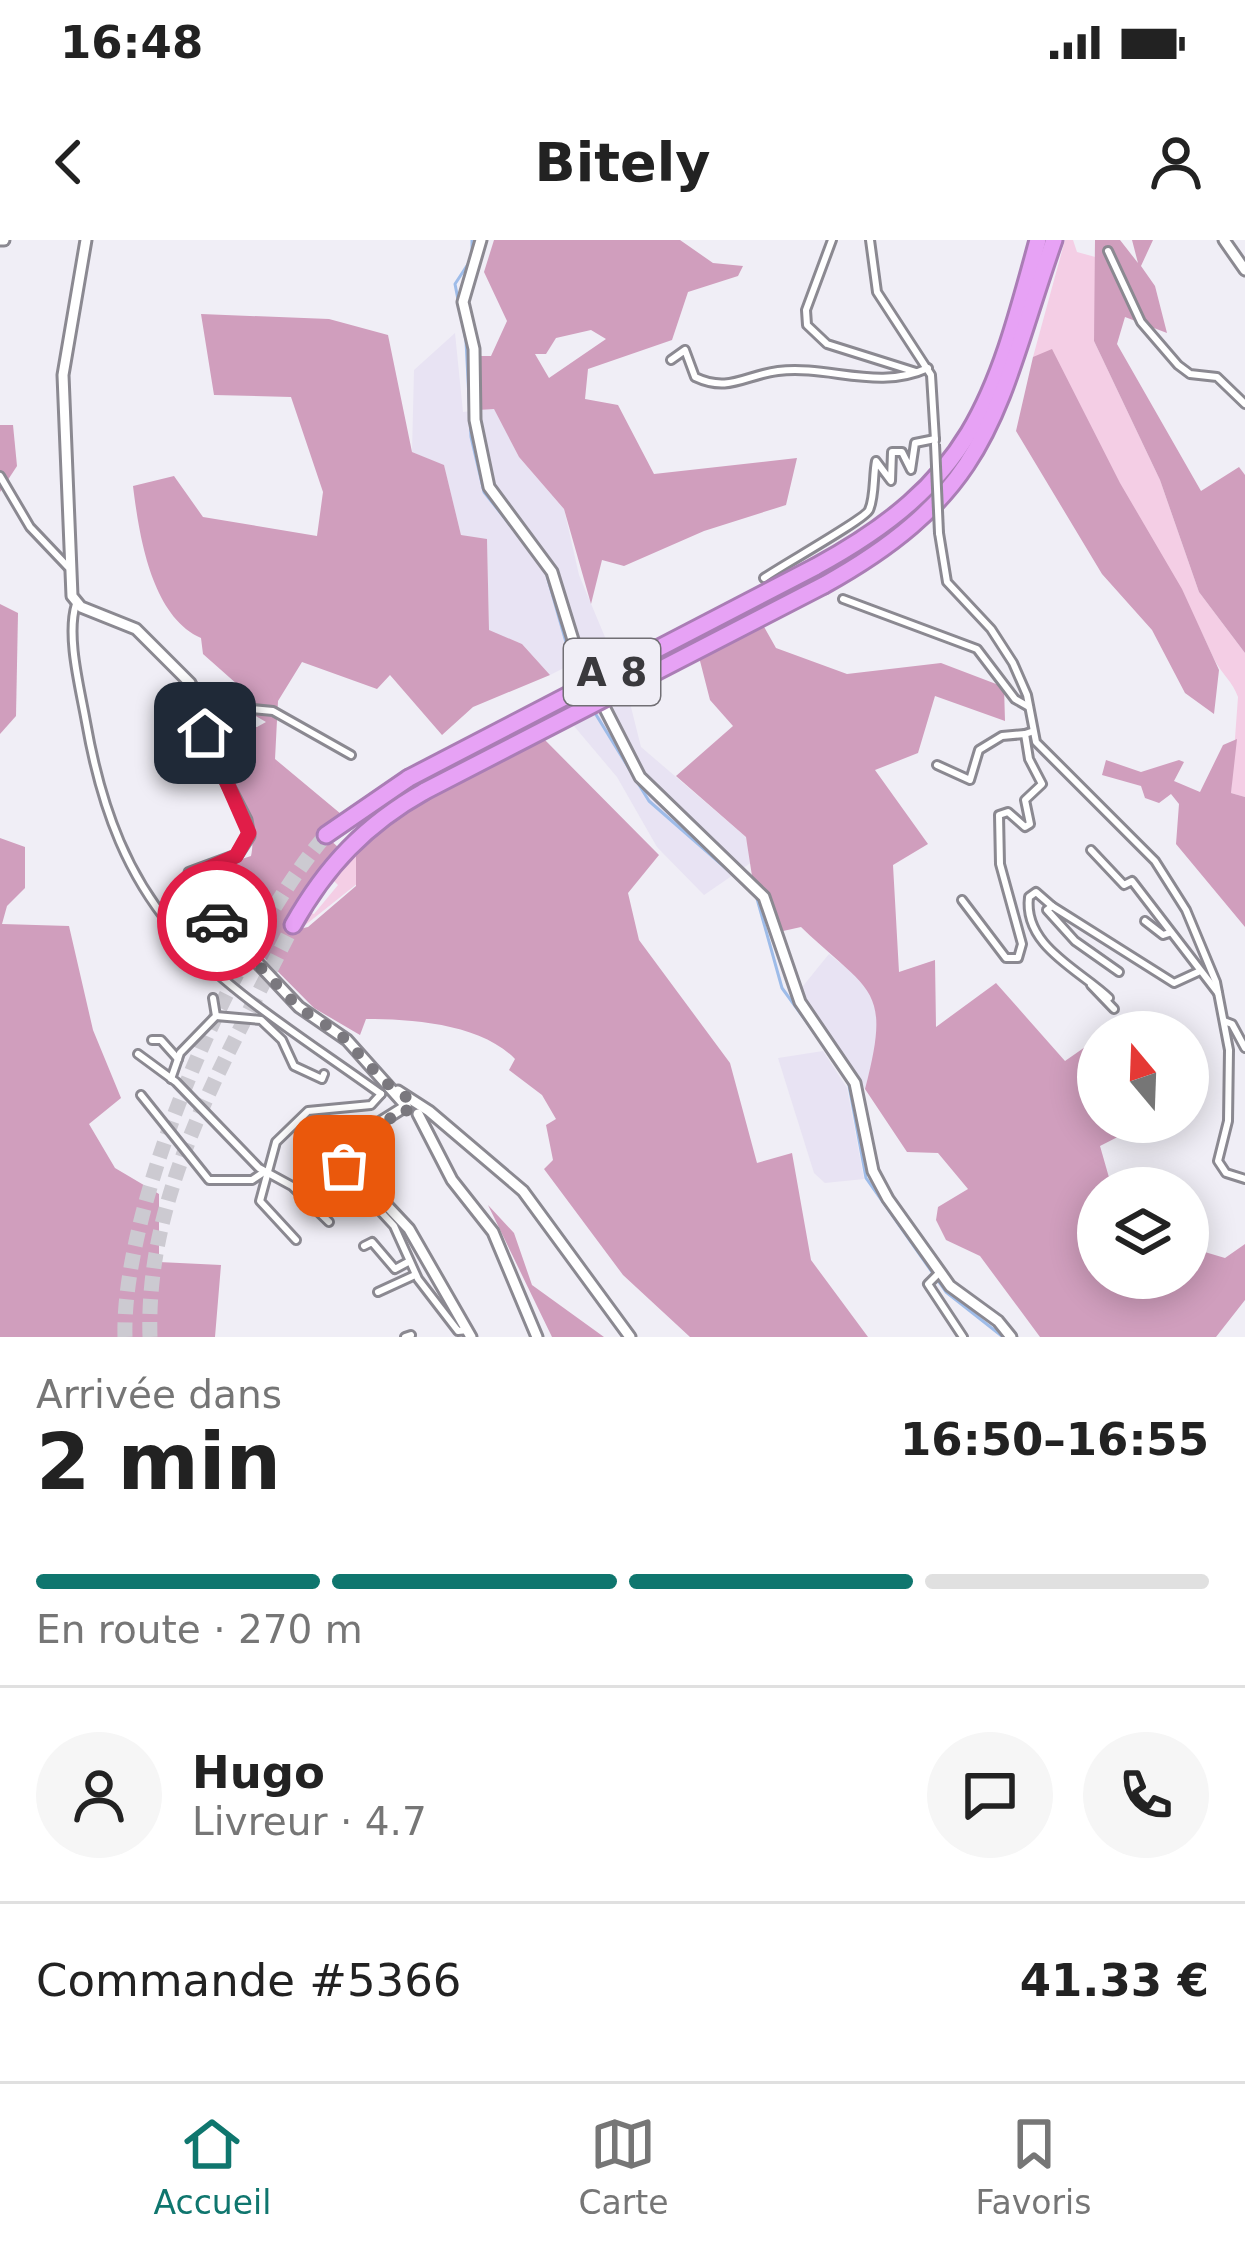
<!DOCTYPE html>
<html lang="fr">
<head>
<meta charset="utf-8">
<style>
	body { margin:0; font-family:"DejaVu Sans",sans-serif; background:#f6f6f6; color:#222; height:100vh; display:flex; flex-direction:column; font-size:45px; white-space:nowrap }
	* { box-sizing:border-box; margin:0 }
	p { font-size:39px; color:#767676 }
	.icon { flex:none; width:66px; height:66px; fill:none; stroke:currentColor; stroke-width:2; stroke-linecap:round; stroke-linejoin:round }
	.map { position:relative; height:1097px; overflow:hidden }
	.drawer { display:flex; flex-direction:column; background:#fff; flex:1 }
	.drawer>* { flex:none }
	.needle { width:78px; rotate:341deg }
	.controls { position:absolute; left:1077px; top:771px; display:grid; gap:24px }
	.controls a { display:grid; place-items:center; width:132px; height:132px; border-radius:50%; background:#fff; box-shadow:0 6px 30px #0003; font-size:60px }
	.pin { position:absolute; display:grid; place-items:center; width:102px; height:102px; color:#fff; margin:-51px; border-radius:24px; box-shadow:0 6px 18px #0006 }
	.courier { position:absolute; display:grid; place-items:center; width:120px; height:120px; margin:-60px; border:9px solid #e11d48; border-radius:50%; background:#fff; color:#222; box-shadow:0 3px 15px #0007 }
	.headline em { font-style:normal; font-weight:700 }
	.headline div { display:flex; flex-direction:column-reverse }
	.headline { display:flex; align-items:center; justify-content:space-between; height:204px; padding:0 36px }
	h1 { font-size:78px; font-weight:700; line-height:90px }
	.bar { display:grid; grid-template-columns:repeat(4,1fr); gap:18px 12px; align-content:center; height:144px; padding:0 36px }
	.bar i { height:15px; border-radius:9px; background:#e0e0e0 }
	.bar .current { background:#0f766e }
	.bar p { grid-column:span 4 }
	.line { display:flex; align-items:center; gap:30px; padding:0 36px; border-top:3px solid #e0e0e0 }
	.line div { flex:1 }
	.round { display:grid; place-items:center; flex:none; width:126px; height:126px; border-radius:63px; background:#f6f6f6 }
	.status { display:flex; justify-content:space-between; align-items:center; height:84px; padding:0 60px; background:#fff; direction:ltr }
	.status svg { height:33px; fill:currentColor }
	header { display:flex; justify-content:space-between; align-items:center; height:156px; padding:0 36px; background:#fff; font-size:54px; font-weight:700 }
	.menu { display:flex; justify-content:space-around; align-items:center; height:168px; border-top:3px solid #e0e0e0; background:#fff; font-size:33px; color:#767676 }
	.menu a { display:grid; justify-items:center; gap:6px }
	.menu .current { color:#0f766e }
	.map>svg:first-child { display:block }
</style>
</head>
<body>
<div class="status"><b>16:48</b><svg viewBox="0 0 49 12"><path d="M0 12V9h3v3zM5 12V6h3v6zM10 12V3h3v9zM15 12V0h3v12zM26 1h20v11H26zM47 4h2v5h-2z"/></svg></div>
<header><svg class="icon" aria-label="back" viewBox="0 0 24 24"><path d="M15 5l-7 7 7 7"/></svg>Bitely<svg class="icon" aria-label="person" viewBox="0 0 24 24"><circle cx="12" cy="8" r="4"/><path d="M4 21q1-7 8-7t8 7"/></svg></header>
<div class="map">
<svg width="1245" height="1097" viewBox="0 0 1245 1097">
	<rect width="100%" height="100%" fill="#f0eef6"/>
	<!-- built -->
	<g fill="#e8e3f3">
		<path d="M455,93L463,172L494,168L519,217L564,269L579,335L615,421L592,435L566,427L550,435L522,404L489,391L487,300L461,295L444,226L412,212L414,130Z"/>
		<path d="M628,455L641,507L746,597L752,622L704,655L657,607L617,537L574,486Z"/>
		<path d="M829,714L870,747L881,788L865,849L799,751Z"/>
		<path d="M823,811L847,848L864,939L825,943L814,933L778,818Z"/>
	</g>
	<!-- green -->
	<g fill="#f4cee5">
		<path d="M1065,0H1073L1077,12L1099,18L1094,101L1160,240L1199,352L1245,413V557L1231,553L1238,457C1233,442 1221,433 1214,419C1165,310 1100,214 1033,117Z"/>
		<path d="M356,608L358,643L299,690L308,672L314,674L338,645L333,640Z"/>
	</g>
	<!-- forest -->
	<g fill="#d09ebd" fill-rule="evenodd">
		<path d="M494,0H680L713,23L743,26L738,36L688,52L672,100L588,129L585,159L618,165L654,234L797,218L786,265L704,291L624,326L602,320L591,364L564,269L519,217L494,169L478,170V116H491L507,81L484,32ZM591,90L606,99L549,138L535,114H546L556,98Z"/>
		<path d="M1095,0H1120L1138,23L1132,0H1153L1141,26L1155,46L1167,93L1125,77L1117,104L1201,251L1239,227L1245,235V413L1199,352L1160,240L1094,101Z"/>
		<path d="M201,74L329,79L388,95L412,212L444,225L461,295L487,299L489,390L522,404L550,435L473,467L442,495L390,435L377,449L302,422L278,461L275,519L341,574L321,592L338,607L307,646L288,684L295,690L308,687L356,646V608L428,557L542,497L659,615L628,653L639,700L730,823L757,923L792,913L811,1020L868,1097H690L623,1035L544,929L553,920L546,885L556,879L542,855L509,830L515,819C481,784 413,779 366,779L360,795L314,768L198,651L202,632L251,616C258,584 236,571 233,542C230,522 227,506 220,486L257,487L266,482L249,472L238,445L203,414L201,398C151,376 139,294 133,246L174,236L203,277L317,296L323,252L291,157L214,155Z"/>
		<path d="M1052,109L1120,243L1182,349L1219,430L1214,474L1185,453L1152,390L1102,334L1016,191L1033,117Z"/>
		<path d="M0,185H13L17,226L0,252Z"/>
		<path d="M0,364L18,373L16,476L0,494Z"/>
		<path d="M763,385L776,408L847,434L941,423L1004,447L1005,481L935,456L918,513L875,530L928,604L893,625L899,732L935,720L936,787L996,743L1065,821L1098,798V882H1147L1100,906L1112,948H1098V1038H1188V1007L1225,1018L1245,1004V1060L1216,1097H1040L980,1016L946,1000L936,980L938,967L968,949L938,913L907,912L865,849C892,746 871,754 801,687L783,691L752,636L746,597L676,536L733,486L710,460L699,417Z"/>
		<path d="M1237,499L1231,553L1245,557V687L1176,604L1179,564L1171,554L1159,563L1145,558L1141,546L1102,535L1106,520L1141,532L1179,520L1184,522L1174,541L1200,552L1223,505Z"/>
		<path d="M0,598L25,607V648L7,666L2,684L69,686L93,790L121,858L89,884L115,928L159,954V1022L221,1025L215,1097H0Z"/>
		<path d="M488,965L514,993L532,1045L604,1097H552Z"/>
	</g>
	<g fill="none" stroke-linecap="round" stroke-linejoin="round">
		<!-- stream -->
		<g stroke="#9ebce9" stroke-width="3">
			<path d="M472,0V18L455,44L466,101L471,197L484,252L534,315"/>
			<path d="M546,332L578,444"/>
			<path d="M595,473L649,561L745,645"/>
			<path d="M756,655L782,748L832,817"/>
			<path d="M848,840L866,938L946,1052L1003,1097"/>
		</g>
		<!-- highway-tunnel -->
		<g stroke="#cccad1" stroke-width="15" stroke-dasharray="15 8" stroke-linecap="butt">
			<path d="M125,1097C121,961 237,698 326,595"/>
			<path d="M150,1097C145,947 229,815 293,685"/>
		</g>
		<!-- street casing -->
		<g stroke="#8b8991" stroke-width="12">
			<g id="street">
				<path d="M832,0L806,70L807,85L827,104L916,132"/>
				<path d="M870,0L877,52L931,135L935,200"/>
				<path d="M1108,11L1141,82L1178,125L1190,134L1217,137L1245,164"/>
				<path d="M671,120L685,110L695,137C729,153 745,135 778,131C830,125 878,151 928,128"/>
				<path d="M0,236L30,287L68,327"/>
				<path d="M939,293L947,342L991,389L1013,423L1027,455L1036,502L1155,621L1186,670L1216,742L1229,810L1228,881L1218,921L1226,933L1245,939"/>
				<path d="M764,338C781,326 865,279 869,270C875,257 873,236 876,221L891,241L892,212H902L911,230L915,203L935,199"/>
				<path d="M843,359L977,409L1015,459L1029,467"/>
				<path d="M76,364C66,396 80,448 86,482C123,694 220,739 381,854"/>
				<path d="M201,464L273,471L351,515"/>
				<path d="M937,525L970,540L979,510L1002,496L1025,494"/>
				<path d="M1091,610L1124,645L1132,641L1218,753"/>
				<path d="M962,660L1006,718H1018L1022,704L1000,624L999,575L1008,572L1025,587L1030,584L1025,560L1042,544L1029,519L1025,494L1031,492"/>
				<path d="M1052,666L1036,652L1029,657C1023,706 1080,730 1109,758"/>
				<path d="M1145,681L1163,695L1169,693"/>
				<path d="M1119,732L1075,701L1047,670L1052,666L1174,743L1198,732"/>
				<path d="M1091,745L1114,769"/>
				<path d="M216,776L261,780L282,800L294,826L322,839L324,834"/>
				<path d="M1224,781L1232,784L1245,808"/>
				<path d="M152,800H161L178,819"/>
				<path d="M138,814L176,842L259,928L292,946L329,982"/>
				<path d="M171,839L180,813L216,776L213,758"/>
				<path d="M141,855L209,940H252L264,932"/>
				<path d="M345,922L346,934L394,986L418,1039L458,1091L468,1090"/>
				<path d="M296,1000L260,961L276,902L308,871L371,865L381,854"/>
				<path d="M364,1006L372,1002L395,1029L408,1022"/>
				<path d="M940,1032L928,1044L963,1097"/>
				<path d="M378,1052L415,1035"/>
				<path d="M405,1097L411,1095"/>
			</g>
		</g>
		<!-- secondary casing -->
		<g stroke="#8b8991" stroke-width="15">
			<g id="secondary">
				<path d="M0,0H4"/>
				<path d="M86,0L63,135L72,356L81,367L136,389L190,443L201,464L209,508L246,580L249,596L236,616L190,633L191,652L299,767L347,800L406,866"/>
				<path d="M481,0L463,62L474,109L475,180L489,247L552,332L578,416L640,537L764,657L800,762L855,843L873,931L888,959L950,1046L998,1081L1011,1097"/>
				<path d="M1224,0L1245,30"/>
				<path d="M398,851L429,871L523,951L630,1097"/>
				<path d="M406,866L355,898L347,923L409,989L471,1097"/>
				<path d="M418,874L452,940L493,992L537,1097"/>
			</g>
		</g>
		<!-- highway casing -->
		<g stroke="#aa7db5" stroke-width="21">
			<g id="highway">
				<path d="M815,327C972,242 994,163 1038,0"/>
				<path d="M824,345C995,250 995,169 1054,0"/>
				<path d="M326,595L409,538"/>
				<path d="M293,685C326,626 366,584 425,551"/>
			</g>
		</g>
		<!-- street -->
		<use href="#street" stroke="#fff" stroke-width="6"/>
		<!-- secondary -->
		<use href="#secondary" stroke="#fff" stroke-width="9"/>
		<!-- highway -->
		<use href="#highway" stroke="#e7a2f5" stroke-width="15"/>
		<!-- street-bridge casing -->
		<g stroke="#8b8991" stroke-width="12" stroke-linecap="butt">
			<path id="street-bridge" d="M935,204L939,293"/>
		</g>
		<!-- highway-bridge casing -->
		<g stroke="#aa7db5" stroke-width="21" stroke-linecap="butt">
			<g id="highway-bridge">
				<path d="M409,538L815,327"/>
				<path d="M425,551L824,345"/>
			</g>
		</g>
		<!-- street-bridge -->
		<use href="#street-bridge" stroke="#fff" stroke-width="6"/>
		<!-- highway-bridge -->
		<use href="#highway-bridge" stroke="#e7a2f5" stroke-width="15"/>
	</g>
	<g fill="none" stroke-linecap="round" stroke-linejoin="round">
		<!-- done -->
		<path stroke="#7a787e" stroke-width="12" stroke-dasharray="0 21.6" d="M217,681L298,767L340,794L385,842L413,862L406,866L407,875C373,879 354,896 344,926"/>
		<!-- route -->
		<path stroke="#e11d48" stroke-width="15" d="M205,493L249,593L236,616L188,637L191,652L217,681"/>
	</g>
	<g text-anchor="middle" stroke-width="12" stroke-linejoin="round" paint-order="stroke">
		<!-- shield labels -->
		<rect fill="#f0eef6" stroke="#716f74" stroke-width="3" x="564" y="399" width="96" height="66" rx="9"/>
		<g font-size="39" font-weight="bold" fill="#3a393d">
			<text x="612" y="446">A 8</text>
		</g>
	</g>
</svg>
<div class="controls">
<a><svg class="needle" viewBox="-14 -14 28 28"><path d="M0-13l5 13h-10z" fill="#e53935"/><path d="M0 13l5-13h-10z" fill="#767676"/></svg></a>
<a><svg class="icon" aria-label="layers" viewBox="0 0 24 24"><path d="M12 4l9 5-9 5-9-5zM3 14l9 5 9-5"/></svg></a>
</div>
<div class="pin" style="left:344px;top:926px;background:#ea580c"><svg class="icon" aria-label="bag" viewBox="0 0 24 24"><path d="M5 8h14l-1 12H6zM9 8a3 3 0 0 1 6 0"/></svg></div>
<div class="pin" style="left:205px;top:493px;background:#1f2937"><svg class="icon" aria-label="home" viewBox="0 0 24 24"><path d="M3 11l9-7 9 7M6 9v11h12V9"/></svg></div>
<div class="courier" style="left:217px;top:681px"><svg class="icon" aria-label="car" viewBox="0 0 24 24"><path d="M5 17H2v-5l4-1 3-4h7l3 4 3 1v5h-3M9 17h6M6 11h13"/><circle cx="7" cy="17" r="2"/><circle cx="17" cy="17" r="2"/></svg></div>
</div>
<section class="drawer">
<div class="headline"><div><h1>2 min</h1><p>Arrivée dans</p></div><em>16:50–16:55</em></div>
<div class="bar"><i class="current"></i><i class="current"></i><i class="current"></i><i></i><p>En route · 270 m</p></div>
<div class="line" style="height:216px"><a class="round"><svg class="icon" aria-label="person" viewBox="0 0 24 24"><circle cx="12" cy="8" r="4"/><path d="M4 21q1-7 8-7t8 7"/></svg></a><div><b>Hugo</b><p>Livreur · 4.7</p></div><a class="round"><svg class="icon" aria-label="chat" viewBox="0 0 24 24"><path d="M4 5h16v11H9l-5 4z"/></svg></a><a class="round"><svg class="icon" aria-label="phone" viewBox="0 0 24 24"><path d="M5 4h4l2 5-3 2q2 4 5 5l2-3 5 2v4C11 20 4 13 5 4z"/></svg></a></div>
<div class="line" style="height:156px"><div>Commande #5366</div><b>41.33 €</b></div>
</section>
<nav class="menu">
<a class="current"><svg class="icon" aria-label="home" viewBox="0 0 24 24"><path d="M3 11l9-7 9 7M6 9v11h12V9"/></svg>Accueil</a>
<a><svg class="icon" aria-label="map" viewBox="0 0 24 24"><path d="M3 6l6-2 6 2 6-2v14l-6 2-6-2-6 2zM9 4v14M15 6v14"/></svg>Carte</a>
<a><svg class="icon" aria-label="saved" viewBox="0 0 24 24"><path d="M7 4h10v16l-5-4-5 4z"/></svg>Favoris</a>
</nav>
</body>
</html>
